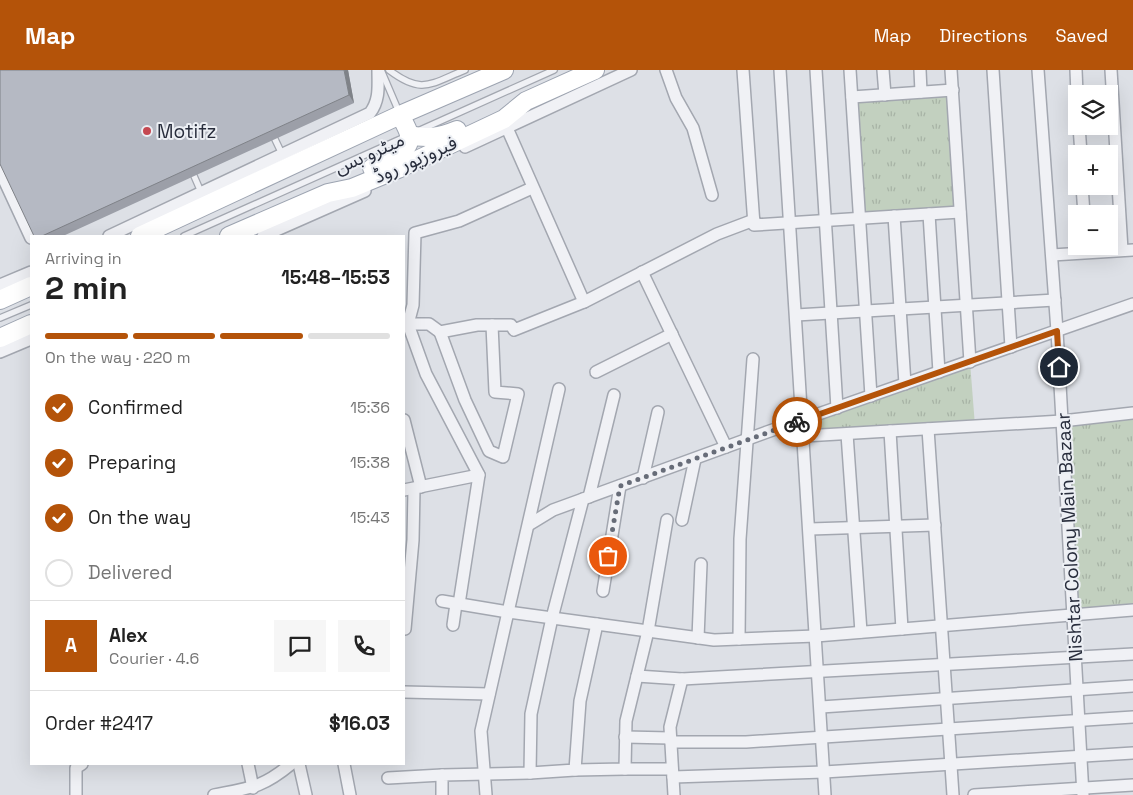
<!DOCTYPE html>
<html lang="en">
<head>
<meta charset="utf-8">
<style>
	body { margin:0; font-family:"Space Grotesk","Noto Sans Arabic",sans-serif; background:#f6f6f6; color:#222; height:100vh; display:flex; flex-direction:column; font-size:19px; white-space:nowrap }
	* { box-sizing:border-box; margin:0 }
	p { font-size:16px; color:#767676 }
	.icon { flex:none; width:28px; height:28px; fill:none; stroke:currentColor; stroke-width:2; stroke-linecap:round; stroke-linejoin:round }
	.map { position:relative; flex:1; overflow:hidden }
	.panel { position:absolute; left:30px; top:165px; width:375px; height:530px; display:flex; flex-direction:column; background:#fff; border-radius:0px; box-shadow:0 5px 20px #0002 }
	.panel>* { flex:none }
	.buttons { position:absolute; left:1068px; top:15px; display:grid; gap:10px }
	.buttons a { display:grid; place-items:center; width:50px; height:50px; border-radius:0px; background:#fff; box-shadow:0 5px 20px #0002; font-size:25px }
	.pin { position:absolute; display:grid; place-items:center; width:42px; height:42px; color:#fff; margin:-21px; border:2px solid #fff; border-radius:50%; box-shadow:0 1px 5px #0007 }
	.courier { position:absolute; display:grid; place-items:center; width:50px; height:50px; margin:-25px; border:4px solid #b45309; border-radius:50%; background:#fff; color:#222; box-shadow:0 1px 6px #0007 }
	.head em { font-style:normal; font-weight:700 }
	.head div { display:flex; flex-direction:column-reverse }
	.head { display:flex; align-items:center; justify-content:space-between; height:85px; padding:0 15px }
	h1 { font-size:32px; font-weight:700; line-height:38px }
	.bar { display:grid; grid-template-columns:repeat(4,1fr); gap:8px 5px; align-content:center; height:60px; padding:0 15px }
	.bar i { height:6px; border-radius:4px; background:#e0e0e0 }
	.bar .selected { background:#b45309 }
	.bar p { grid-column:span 4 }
	.line { display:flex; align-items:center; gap:12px; padding:0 15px; border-top:1px solid #e0e0e0 }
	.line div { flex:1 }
	.round { display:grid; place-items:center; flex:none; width:52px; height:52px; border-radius:0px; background:#f6f6f6 }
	ol { padding:0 15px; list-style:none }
	li { display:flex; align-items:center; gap:15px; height:55px }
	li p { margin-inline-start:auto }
	li .icon { padding:5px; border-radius:50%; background:#b45309; color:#fff; stroke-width:4 }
	li:last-child { color:#767676 }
	li i { width:28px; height:28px; border:2px solid #e0e0e0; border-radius:50% }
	header { display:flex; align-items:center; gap:30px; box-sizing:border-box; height:70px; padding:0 25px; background:#b45309; color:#fff }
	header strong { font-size:24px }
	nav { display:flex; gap:28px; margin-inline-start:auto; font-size:18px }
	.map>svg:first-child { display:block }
</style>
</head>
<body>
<header>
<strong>Map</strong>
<nav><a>Map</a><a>Directions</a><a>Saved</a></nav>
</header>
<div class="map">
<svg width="1133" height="725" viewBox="0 0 1133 725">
	<defs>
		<pattern id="park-tufts" width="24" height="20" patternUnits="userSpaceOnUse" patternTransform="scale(1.25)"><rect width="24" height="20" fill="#c2d0bf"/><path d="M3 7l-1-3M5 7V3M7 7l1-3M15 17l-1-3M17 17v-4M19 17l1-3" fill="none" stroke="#a7b3a5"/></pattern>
	</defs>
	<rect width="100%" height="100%" fill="#dde0e6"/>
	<!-- park -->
	<g fill="url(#park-tufts)">
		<path d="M953,20L960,142L861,148L852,27Z"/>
		<path d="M970,292L975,356L804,366L803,350Z"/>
		<path d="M1133,343V540L1073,545L1062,351Z"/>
	</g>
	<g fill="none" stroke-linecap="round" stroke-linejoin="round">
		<!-- service casing -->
		<g stroke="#a3a7b0" stroke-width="8">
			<g id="service">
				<path d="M381,0L399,42"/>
				<path d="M389,0C422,25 430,14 465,0"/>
				<path d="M418,61L554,0"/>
				<path d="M272,63L282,84"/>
				<path d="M191,99L201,122"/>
				<path d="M184,166L405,67"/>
				<path d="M0,248L31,235"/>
			</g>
		</g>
		<!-- minor casing -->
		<g stroke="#a3a7b0" stroke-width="14">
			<g id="minor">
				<path d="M666,0L676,28L693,58L712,125"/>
				<path d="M743,0L754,155L960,142"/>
				<path d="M780,0L825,725"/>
				<path d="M816,0L837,338"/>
				<path d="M850,0L871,326"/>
				<path d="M883,0L885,25"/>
				<path d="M920,0L921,22"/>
				<path d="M951,0L970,292"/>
				<path d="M993,0L1011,277"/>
				<path d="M1038,0L1057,261L1083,725"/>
				<path d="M1076,0L1077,24"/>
				<path d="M1111,0L1122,180"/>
				<path d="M852,27L953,20"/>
				<path d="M1079,56L1081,84"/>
				<path d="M507,58L584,232"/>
				<path d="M465,77L631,0"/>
				<path d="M0,101L31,168"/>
				<path d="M1082,116L1084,144"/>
				<path d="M929,144L939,302"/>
				<path d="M894,146L905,314"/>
				<path d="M109,166L370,43C380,30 378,16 378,0"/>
				<path d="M263,166L365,121"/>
				<path d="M1052,185L1133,180"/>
				<path d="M642,202L726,377"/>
				<path d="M0,215L31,202"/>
				<path d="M796,245L1055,230"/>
				<path d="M404,254H429L440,262L477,255H511L514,260L584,232L717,164L754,150"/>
				<path d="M440,262L465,330L489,381L503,387L518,324L495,322L492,255"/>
				<path d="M0,282L31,269"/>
				<path d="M596,302L672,264"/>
				<path d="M404,350L421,417"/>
				<path d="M928,359L953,725"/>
				<path d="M890,361L902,559"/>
				<path d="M847,364L861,562"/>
				<path d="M804,366L1062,351L1133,343"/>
				<path d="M643,408L658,342"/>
				<path d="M404,420L479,405"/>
				<path d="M589,427L614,325"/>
				<path d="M682,450L695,389"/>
				<path d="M530,454L553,440L767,362L1133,234"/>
				<path d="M810,459L935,455"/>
				<path d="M603,521L620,416"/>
				<path d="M442,531L508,542L559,319"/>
				<path d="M459,534L479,405L426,304L408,254L413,235L415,163L459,151L532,118"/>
				<path d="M453,555L456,534"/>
				<path d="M405,559L413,470L414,419"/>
				<path d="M698,568L701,494"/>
				<path d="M739,569L740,469L753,289"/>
				<path d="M637,606L682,609L670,657L674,725"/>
				<path d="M682,609L1133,584"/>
				<path d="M404,622L489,624"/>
				<path d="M821,637L1133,616"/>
				<path d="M625,667L670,668"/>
				<path d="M671,672H746L1133,647"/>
				<path d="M248,694L253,718"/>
				<path d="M299,694L306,725"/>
				<path d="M344,694L350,725"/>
				<path d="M625,699H672"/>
				<path d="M575,700L625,699L626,651L648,561L667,450"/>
				<path d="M530,703L575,700L580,631L597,554"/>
				<path d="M673,707L824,702L1133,683"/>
				<path d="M388,708L442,705"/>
				<path d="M76,725V698L82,694"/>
				<path d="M214,725C250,718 262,718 291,694"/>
				<path d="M442,725V705L530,703L531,644L552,548L583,429"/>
				<path d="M486,725L481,661L508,542L714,570L816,566L1133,540"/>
				<path d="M974,725L1133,715"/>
			</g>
		</g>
		<!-- primary casing -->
		<g stroke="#9da4b1" stroke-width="20">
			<g id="primary">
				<path d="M409,65C427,69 440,67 457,60"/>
				<path d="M372,98C385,91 413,83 409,64C407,57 403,51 400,45"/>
				<path d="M140,166L400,45L504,0"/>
				<path d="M229,166L328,123L352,118L398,99L504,49L526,31L595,0"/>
				<path d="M0,230L31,216"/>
				<path d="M0,268L31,254"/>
			</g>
		</g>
		<!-- service -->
		<use href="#service" stroke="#f0f1f5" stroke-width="5.5"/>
		<!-- minor -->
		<use href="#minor" stroke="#f0f1f5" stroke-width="11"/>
		<!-- primary -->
		<use href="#primary" stroke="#fff" stroke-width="18"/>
	</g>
	<!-- wall -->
	<path fill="#9c9fa8" d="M348,0L354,33L63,166H34Z"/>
	<!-- shaded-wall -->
	<path fill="#7f8288" d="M344,0H348L354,33L349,25Z"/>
	<!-- building -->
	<path fill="#b5b9c3" stroke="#7f8288" d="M0,0H344L349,25L42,166H34L0,94Z"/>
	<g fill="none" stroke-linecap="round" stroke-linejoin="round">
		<!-- done -->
		<path stroke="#676c78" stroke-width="5" stroke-dasharray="0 9" d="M608,486L620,416L797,352"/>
		<!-- route -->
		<path stroke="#b45309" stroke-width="6" d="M797,352L1057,261L1059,297"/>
	</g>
	<!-- markers -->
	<circle fill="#c54851" stroke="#eceff4" stroke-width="2" cx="147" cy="61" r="5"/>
	<g text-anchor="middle" stroke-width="4" stroke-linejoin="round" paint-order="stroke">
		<!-- poi labels -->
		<g font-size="19" fill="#282d3c" stroke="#eceff4" text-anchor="start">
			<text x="157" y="68">Motifz</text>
		</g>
		<!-- street labels -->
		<g font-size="19" fill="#282d3c" stroke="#eceff4">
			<text transform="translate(369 83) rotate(-24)" y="7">میٹرو بس</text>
			<text transform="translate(415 89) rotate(-24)" y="7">فیروزپور روڈ</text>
			<text transform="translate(1069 467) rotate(-93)" y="7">Nishtar Colony Main Bazaar</text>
		</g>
	</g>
</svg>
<div class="buttons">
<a><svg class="icon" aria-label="layers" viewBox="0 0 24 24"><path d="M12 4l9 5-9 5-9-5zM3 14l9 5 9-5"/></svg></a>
<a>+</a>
<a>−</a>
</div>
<div class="pin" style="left:608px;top:486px;background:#ea580c"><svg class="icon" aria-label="bag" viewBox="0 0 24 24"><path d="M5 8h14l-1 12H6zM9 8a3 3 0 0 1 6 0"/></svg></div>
<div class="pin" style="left:1059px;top:297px;background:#1f2937"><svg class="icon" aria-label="home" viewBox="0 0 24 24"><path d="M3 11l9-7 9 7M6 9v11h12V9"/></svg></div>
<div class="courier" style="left:797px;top:352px"><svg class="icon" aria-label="bike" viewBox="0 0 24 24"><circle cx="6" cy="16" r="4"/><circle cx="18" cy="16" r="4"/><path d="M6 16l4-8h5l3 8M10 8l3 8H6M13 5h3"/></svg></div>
<section class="panel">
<div class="head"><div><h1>2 min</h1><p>Arriving in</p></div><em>15:48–15:53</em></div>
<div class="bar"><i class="selected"></i><i class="selected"></i><i class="selected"></i><i></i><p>On the way · 220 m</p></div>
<ol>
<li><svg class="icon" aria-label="check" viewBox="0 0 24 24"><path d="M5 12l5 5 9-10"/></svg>Confirmed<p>15:36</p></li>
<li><svg class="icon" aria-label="check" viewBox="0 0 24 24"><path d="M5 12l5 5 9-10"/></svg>Preparing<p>15:38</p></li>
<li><svg class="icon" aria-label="check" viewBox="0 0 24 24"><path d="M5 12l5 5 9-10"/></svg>On the way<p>15:43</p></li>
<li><i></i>Delivered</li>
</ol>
<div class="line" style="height:90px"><b class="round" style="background:#b45309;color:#fff">A</b><div><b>Alex</b><p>Courier · 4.6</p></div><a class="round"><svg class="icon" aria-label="chat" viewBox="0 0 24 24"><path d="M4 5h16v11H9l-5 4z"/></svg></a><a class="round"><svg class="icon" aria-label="phone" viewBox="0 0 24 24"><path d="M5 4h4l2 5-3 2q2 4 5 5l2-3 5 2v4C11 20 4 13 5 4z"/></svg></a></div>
<div class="line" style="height:65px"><div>Order #2417</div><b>$16.03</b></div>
</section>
</div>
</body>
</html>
